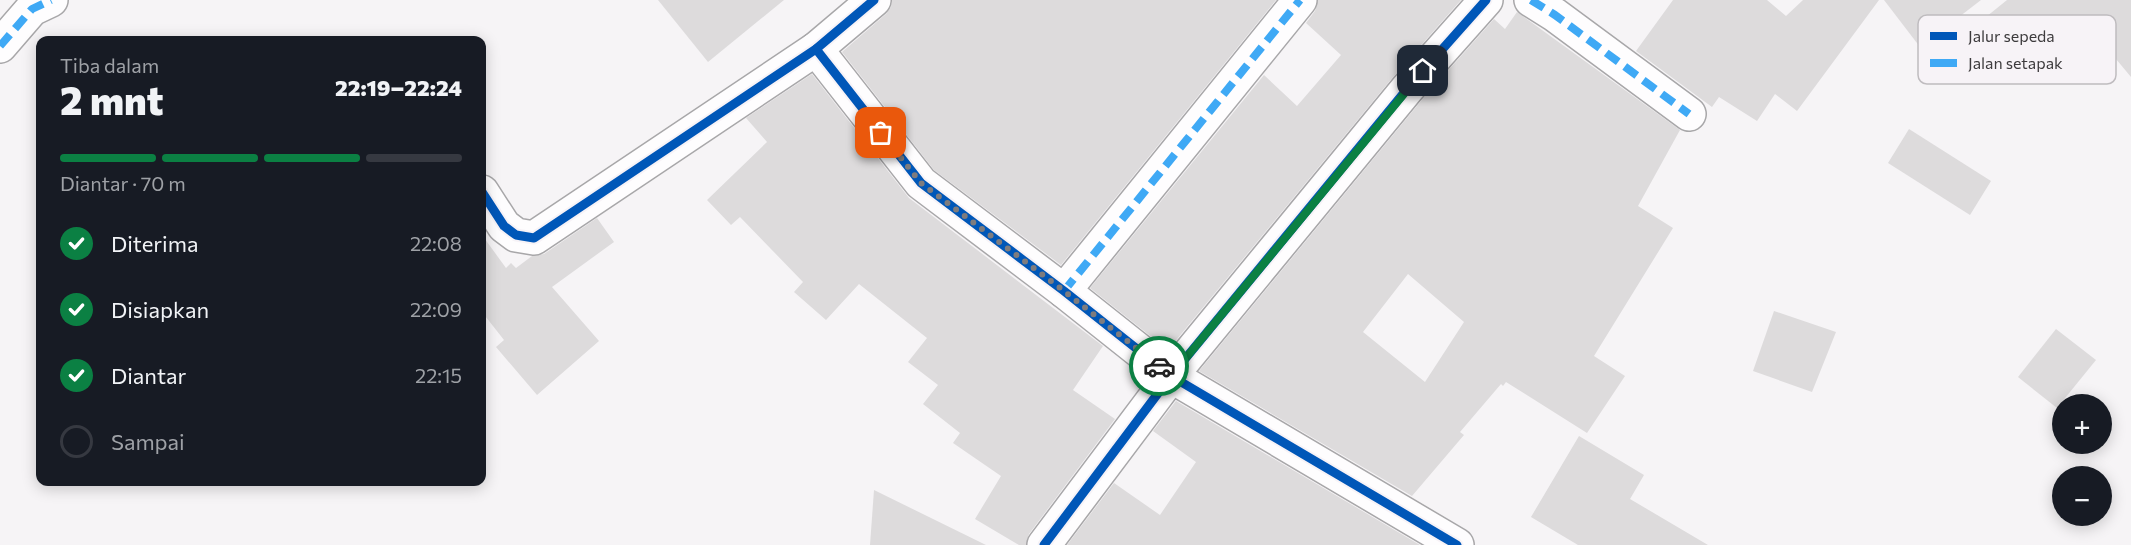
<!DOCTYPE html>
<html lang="id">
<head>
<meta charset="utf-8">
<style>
	body { margin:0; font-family:Commissioner,sans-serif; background:#242831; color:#f1f3f6; height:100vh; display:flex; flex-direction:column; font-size:22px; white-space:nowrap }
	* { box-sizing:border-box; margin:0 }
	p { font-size:20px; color:#9ea1a6 }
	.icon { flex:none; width:33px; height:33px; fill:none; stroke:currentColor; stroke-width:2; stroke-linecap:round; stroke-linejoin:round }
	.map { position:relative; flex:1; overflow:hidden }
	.details { position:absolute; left:36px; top:36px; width:450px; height:450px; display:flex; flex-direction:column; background:#171b24; border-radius:12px; box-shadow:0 3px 15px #0003 }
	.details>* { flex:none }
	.fabs { position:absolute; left:2052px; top:394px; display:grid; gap:12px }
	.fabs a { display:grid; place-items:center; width:60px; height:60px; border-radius:50%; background:#171b24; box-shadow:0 3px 15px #0003; font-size:30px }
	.pin { position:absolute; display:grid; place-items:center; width:51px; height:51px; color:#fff; margin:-26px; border-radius:12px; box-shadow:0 3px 9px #0006 }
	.courier { position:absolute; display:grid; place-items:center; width:60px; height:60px; margin:-30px; border:4px solid #0b8043; border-radius:50%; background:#fff; color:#222; box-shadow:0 2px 8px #0007 }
	.head em { font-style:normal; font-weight:800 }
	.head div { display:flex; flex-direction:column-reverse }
	.head { display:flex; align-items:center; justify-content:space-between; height:102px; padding:0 24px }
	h1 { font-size:39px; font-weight:800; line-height:45px }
	.bar { display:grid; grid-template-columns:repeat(4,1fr); gap:9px 6px; align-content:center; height:72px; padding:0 24px }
	.bar i { height:8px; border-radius:4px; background:#363941 }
	.bar .selected { background:#0b8043 }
	.bar p { grid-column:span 4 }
	ol { padding:0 24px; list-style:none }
	li { display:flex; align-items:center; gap:18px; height:66px }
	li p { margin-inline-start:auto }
	li .icon { padding:6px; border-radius:50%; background:#0b8043; color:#fff; stroke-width:4 }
	li:last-child { color:#9ea1a6 }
	li i { width:33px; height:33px; border:3px solid #363941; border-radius:50% }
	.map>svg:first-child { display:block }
</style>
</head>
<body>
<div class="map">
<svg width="2131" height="545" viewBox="0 0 2131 545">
	<rect width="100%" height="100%" fill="#f6f4f6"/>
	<!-- building -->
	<g fill="#dddbdc" fill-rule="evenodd">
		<path d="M658,0H784L708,62Z"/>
		<path d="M892,0H1276L1061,265L934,170L842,52L886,14L891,7Z"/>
		<path d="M1318,0H1461L1393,77L1168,350L1090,288L1264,75L1297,106L1341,55L1306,23L1315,11Z"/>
		<path d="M1673,0H1767L1786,16L1803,0H1879L1797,111L1775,94L1757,121L1719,97L1712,107L1636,51Z"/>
		<path d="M1884,0H1981L1920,47Z"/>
		<path d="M2007,0H2131V77L2086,23L2023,74L1981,21Z"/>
		<path d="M1517,12L1680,130L1638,206L1673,228L1594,356L1625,376L1587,433L1506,382L1503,386L1501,384L1460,432L1464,435L1412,496L1199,371L1421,101L1494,19L1505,29ZM1408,274L1464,322L1425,382L1363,332Z"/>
		<path d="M812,74L909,198L1103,346L1073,390L1115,419L1029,534L1026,545H1019L975,519L1001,476L953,443L960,433L923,404L938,385L908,362L927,338L859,284L826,320L794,292L803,282L740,217L731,225L707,200L767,142L746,118Z"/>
		<path d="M1909,129L1991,181L1970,215L1888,163Z"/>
		<path d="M597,218L614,242L552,287L599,341L537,395L496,347L504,340L482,312V235L506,268L511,263L516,268L532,256L544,254Z"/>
		<path d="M1774,311L1836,332L1812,392L1753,371Z"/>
		<path d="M2056,329L2096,360L2057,408L2018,377Z"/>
		<path d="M1176,401L1420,545H1067L1114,483L1160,515L1196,462L1153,431Z"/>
		<path d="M1579,436L1644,475L1630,499L1708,545H1578L1531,517Z"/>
		<path d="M874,490L986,545H870Z"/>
	</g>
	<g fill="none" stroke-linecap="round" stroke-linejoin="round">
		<!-- minor casing -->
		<g stroke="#a8a7a9" stroke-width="36">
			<g id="minor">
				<path d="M1531,0L1555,15L1689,114"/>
				<path d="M0,46L32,9L51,0"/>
				<path d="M816,49L921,183L1064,291L1171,376L1457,545"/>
				<path d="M482,192L504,226L516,235L534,238L816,49L874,0"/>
				<path d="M1064,291L1300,0"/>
				<path d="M1044,545L1171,376L1407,89L1486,0"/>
			</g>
		</g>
		<!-- minor -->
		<use href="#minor" stroke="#fefdfe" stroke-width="33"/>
		<!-- quiet -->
		<g stroke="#3fa9f5" stroke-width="8" stroke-dasharray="15 8" stroke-linecap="butt">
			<path d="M1531,0L1555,15L1689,114"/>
			<path d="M0,46L32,9L51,0"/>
			<path d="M1064,291L1300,0"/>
		</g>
		<!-- cycleway casing -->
		<g stroke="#f7f3f7" stroke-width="13">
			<g id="cycleway">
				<path d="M816,49L921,183L1064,291L1171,376L1457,545"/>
				<path d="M482,192L504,226L516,235L534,238L816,49L874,0"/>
				<path d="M1044,545L1171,376L1407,89L1486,0"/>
			</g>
		</g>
		<!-- cycleway -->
		<use href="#cycleway" stroke="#0057b8" stroke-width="9"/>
	</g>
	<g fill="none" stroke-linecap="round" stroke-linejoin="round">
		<!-- done -->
		<path stroke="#7e7c7e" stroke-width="6" stroke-dasharray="0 10.8" d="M881,133L921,183L1064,291L1159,366"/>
		<!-- route -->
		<path stroke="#0b8043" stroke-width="8" d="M1159,366L1171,376L1423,71"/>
	</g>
	<!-- legend -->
	<rect x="1918" y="15" width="198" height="69" rx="9" fill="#f7f3f7" stroke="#bfbcbf" stroke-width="1.5"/>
	<rect x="1930" y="32" width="27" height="8" fill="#0057b8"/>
	<rect x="1930" y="59" width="27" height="8" fill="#3fa9f5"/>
	<g font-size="16" fill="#3d3b3d">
		<text x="1968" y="42">Jalur sepeda</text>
		<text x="1968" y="69">Jalan setapak</text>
	</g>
</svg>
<div class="fabs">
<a>+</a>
<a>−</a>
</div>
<div class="pin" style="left:881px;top:133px;background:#ea580c"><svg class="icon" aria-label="bag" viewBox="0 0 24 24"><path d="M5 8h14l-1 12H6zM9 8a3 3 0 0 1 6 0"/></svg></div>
<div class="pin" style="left:1423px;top:71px;background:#1f2937"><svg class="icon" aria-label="home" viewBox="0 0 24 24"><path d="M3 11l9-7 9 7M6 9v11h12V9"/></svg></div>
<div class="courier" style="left:1159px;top:366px"><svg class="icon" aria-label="car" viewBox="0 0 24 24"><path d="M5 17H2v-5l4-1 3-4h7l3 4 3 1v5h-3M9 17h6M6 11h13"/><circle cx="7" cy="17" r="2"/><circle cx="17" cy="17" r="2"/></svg></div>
<section class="details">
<div class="head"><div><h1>2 mnt</h1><p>Tiba dalam</p></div><em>22:19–22:24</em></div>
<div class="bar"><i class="selected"></i><i class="selected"></i><i class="selected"></i><i></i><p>Diantar · 70 m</p></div>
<ol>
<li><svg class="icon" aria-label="check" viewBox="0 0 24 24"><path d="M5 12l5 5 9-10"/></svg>Diterima<p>22:08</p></li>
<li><svg class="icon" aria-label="check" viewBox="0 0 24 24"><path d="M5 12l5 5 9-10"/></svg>Disiapkan<p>22:09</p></li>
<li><svg class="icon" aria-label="check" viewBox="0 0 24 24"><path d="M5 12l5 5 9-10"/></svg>Diantar<p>22:15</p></li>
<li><i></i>Sampai</li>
</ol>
</section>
</div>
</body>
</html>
